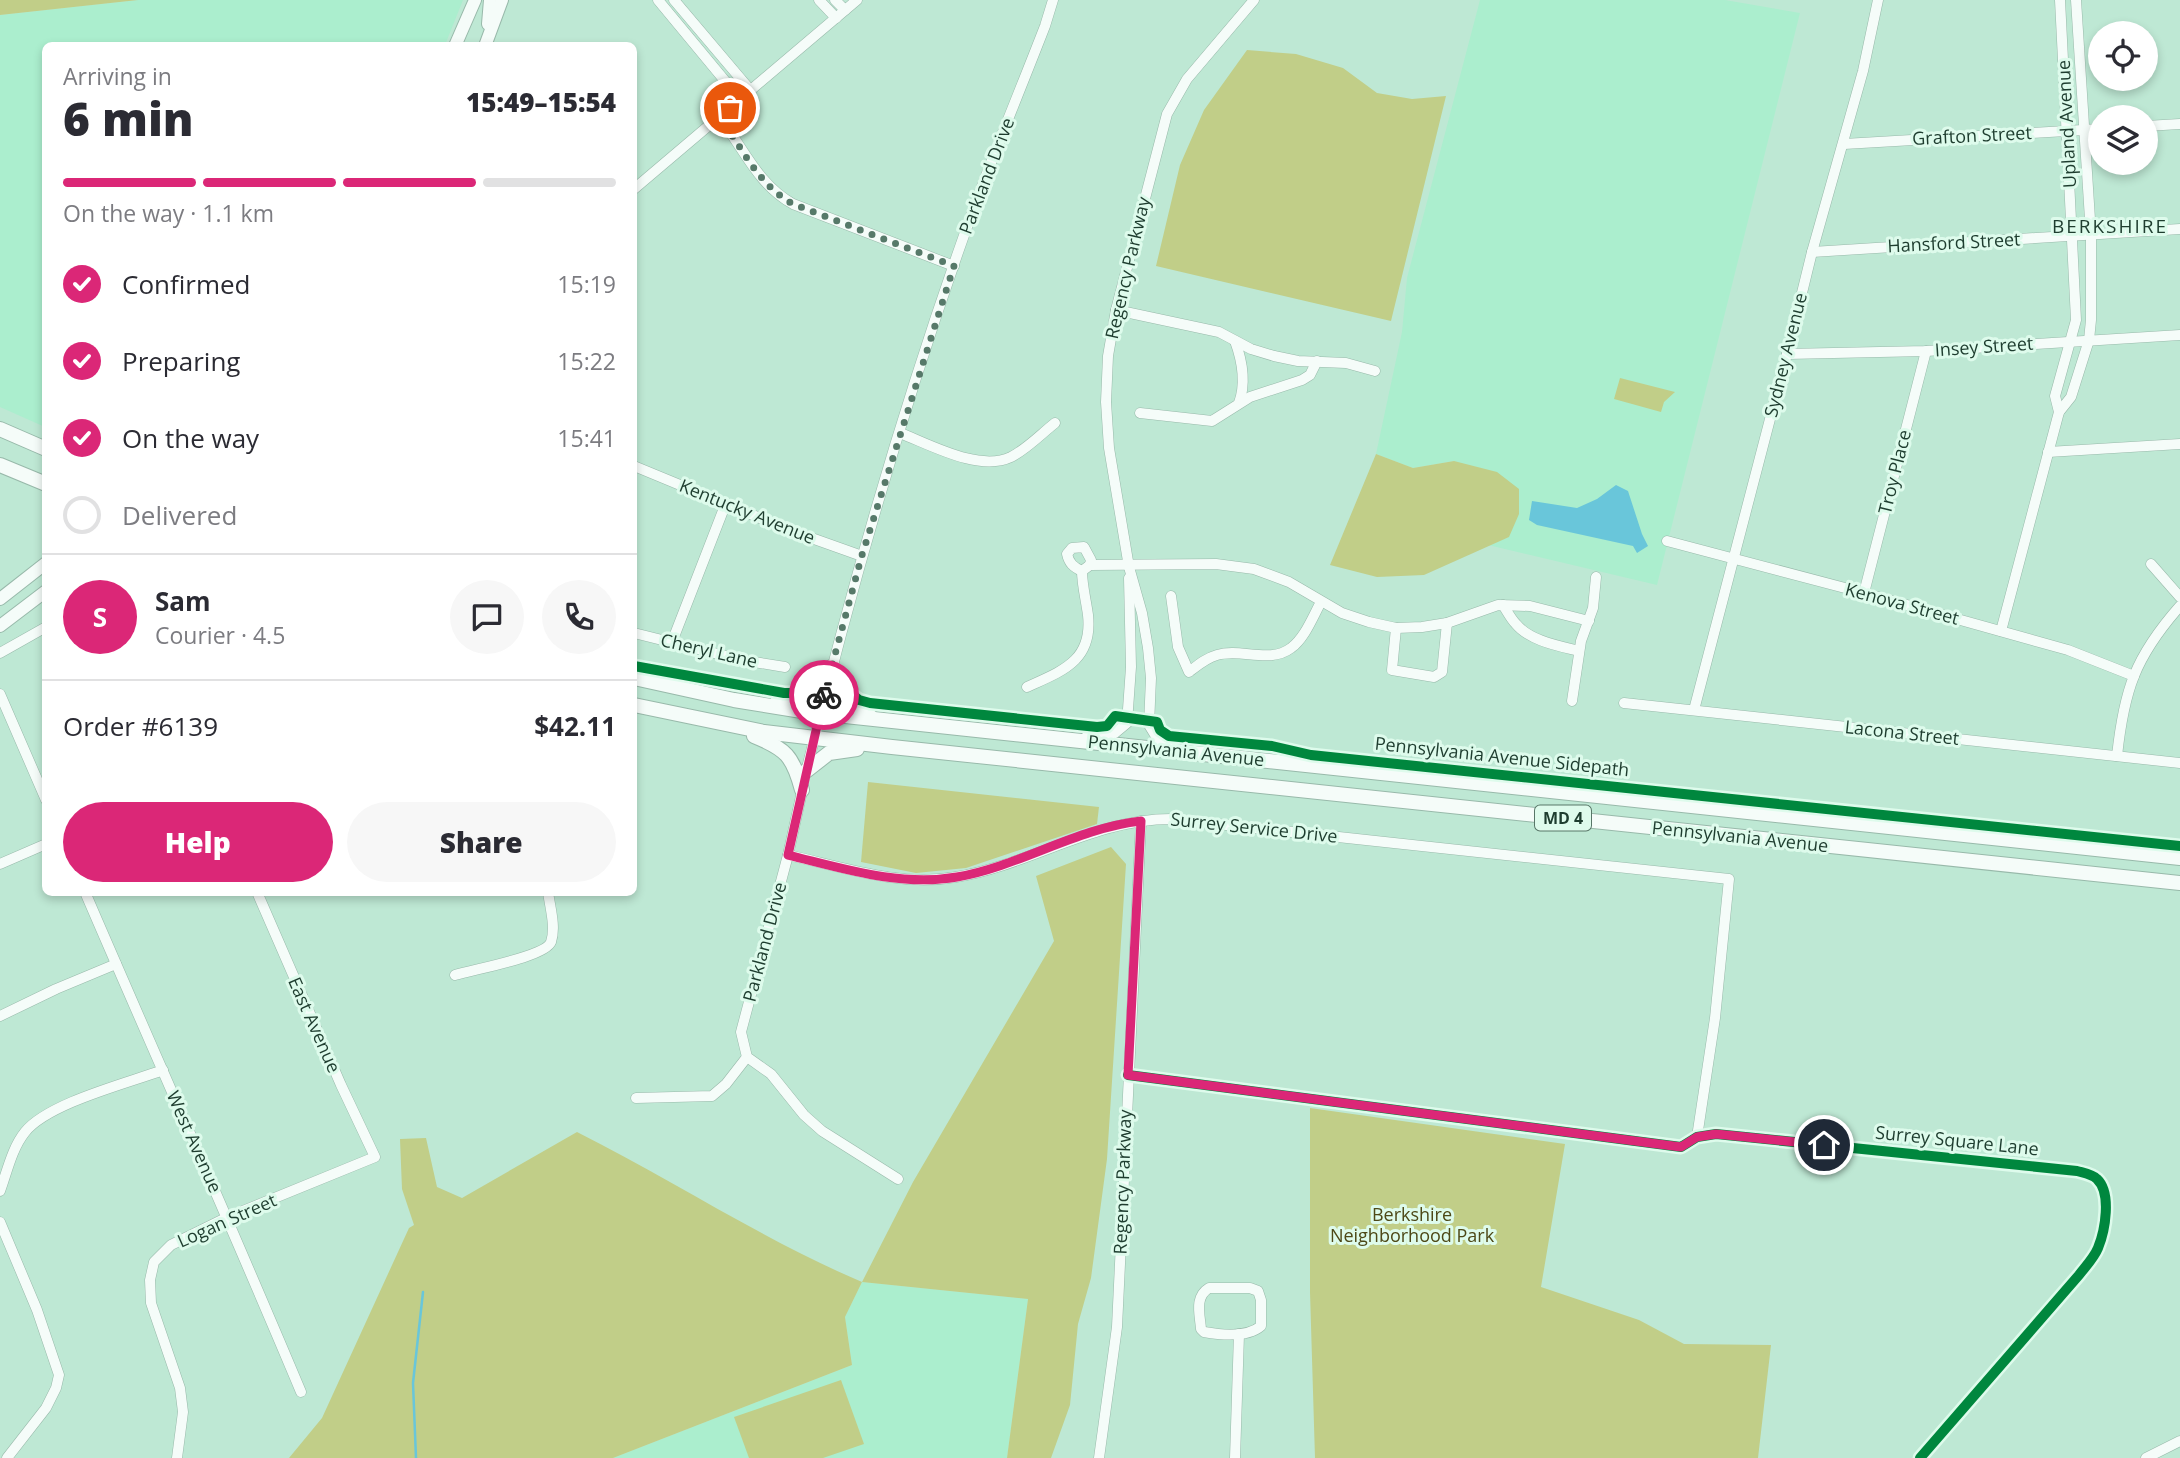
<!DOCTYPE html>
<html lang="en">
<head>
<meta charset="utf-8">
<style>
	body { margin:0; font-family:"Open Sans",sans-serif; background:#f7f7f7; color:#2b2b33; height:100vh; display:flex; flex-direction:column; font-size:26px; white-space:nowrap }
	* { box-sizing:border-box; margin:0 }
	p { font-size:23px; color:#7c7c81 }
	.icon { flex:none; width:38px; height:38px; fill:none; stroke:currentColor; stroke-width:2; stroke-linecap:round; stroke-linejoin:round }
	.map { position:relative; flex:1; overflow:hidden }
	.details { position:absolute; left:42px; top:42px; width:595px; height:854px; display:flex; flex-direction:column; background:#fff; border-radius:10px; box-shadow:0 4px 10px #0003 }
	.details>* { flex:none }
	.tools { position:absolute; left:2088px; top:21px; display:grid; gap:14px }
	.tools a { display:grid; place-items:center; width:70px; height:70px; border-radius:50%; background:#fff; box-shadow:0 4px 10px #0003; font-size:35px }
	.pin { position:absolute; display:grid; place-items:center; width:60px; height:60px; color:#fff; margin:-30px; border:4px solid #fff; border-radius:50%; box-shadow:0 2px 7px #0007 }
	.courier { position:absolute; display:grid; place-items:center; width:70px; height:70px; margin:-35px; border:5px solid #db2777; border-radius:50%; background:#fff; color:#222; box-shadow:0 2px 9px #0007 }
	.overview em { font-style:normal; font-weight:800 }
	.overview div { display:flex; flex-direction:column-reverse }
	.overview { display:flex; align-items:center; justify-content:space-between; height:119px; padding:0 21px }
	h1 { font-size:46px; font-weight:800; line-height:52px }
	.bar { display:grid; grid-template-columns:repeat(4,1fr); gap:10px 7px; align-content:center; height:84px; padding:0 21px }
	.bar i { height:9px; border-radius:5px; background:#e1e1e2 }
	.bar .current { background:#db2777 }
	.bar p { grid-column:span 4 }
	.line { display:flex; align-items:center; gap:18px; padding:0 21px; border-top:2px solid #e1e1e2 }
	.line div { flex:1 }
	.round { display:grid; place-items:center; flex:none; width:74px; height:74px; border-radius:37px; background:#f7f7f7 }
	ol { padding:0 21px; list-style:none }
	li { display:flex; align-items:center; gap:21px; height:77px }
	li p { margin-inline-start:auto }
	li .icon { padding:7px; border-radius:50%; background:#db2777; color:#fff; stroke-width:4 }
	li:last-child { color:#7c7c81 }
	li i { width:38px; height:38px; border:4px solid #e1e1e2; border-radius:50% }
	.button { display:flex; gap:14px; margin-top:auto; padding:14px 21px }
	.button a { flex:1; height:80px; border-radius:42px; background:#db2777; color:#fff; font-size:28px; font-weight:800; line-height:80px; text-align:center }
	.button a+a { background:#f7f7f7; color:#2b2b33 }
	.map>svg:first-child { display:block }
</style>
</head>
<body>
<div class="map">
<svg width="2180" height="1458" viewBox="0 0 2180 1458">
	<rect width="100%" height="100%" fill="#bee8d4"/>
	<!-- built -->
	<g fill="#abeece">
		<path d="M138,0H463L445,45L46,46L45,427L0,407V15Z"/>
		<path d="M1480,0H1725L1800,13L1657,585L1488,545L1509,537L1454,461L1413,468L1376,454L1402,332L1407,278Z"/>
		<path d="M862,1282L1028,1299L1007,1458H613L852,1365L845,1317Z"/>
	</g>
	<!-- green -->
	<g fill="#c1ce88">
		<path d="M0,0H138L0,15Z"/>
		<path d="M1247,50L1296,54L1343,68L1377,93L1412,99L1446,96L1391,321L1156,266L1180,165L1204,110Z"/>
		<path d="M1620,378L1675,392L1664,402L1661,412L1614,399Z"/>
		<path d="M1376,454L1413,468L1454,461L1497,472L1519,489V514L1509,537L1424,575L1377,577L1330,565Z"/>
		<path d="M868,782L1099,807L1097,824L966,868L916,873L861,862Z"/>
		<path d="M1111,847L1126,864L1107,1159L1091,1278L1078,1324L1070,1405L1051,1458H1007L1028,1299L862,1282L845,1317L852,1365L613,1458H289L322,1418L409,1228L414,1225L402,1189L400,1139L426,1138L437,1187L462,1198L577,1132C673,1180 763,1240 862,1282L913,1182L1054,941L1036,876Z"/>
		<path d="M1310,1108L1565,1144L1541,1287L1639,1320L1684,1344L1771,1345L1758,1458H1315L1310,1292Z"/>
		<path d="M841,1380L864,1444L823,1458H749L734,1417Z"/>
	</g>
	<!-- water -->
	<path fill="#69c6da" d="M1616,485L1628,491L1642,534L1648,546L1637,553L1633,546L1537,525L1529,520L1532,501L1577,508L1597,499Z"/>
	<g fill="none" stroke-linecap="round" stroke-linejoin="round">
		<!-- stream -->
		<path stroke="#69c6da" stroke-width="2.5" d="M416,1458L413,1383L423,1292"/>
		<!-- minor casing -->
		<g stroke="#98b9aa" stroke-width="11">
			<g id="minor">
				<path d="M658,0L740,99"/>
				<path d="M674,0L751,91"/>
				<path d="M819,0L836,18"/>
				<path d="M835,0L845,10"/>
				<path d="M719,117C744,148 757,184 793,204L954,266"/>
				<path d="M2146,126L2180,124"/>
				<path d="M1844,144L2100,129"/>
				<path d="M634,189L857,0"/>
				<path d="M1812,252L2180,229"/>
				<path d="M1116,310L1219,332L1251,349L1274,356L1298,361L1346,363L1375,371"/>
				<path d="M1235,341C1242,360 1246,383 1239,403"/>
				<path d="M1787,354L1926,351L2180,335"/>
				<path d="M2059,412L2055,396L2076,320L2060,0"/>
				<path d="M1140,413L1212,421L1250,397L1302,380L1310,375L1317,361"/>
				<path d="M900,433C931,445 979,472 1011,457C1027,449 1041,434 1055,423"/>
				<path d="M2048,452L2180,444"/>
				<path d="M634,466L789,530L862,556"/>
				<path d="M1667,541L1864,593L2068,650L2134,676"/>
				<path d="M2151,564L2180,597"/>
				<path d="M1082,571C1073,567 1069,563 1067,554L1072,548L1084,547L1091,560L1090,565"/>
				<path d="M1864,593L1926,351"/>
				<path d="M1171,596L1178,647L1189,672C1198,665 1206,658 1217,655C1241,648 1270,664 1291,648C1305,638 1313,616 1321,602"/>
				<path d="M1503,605C1507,611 1511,619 1516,624C1530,641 1559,646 1579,651"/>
				<path d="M1396,628L1392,670L1434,677L1442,672L1447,623"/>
				<path d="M2001,631L2059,412L2071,397L2089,340L2091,320V235L2076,0"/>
				<path d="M634,633L742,660L785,667"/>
				<path d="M672,642L726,503"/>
				<path d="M0,653L46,627"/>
				<path d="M1027,687C1062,671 1093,661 1088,615C1086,600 1082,585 1082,571L1090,565L1216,564L1254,569L1289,582L1342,613L1369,622L1396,628L1422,627L1447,623L1498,605L1530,606L1589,621"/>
				<path d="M0,694L46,800"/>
				<path d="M1572,701L1581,641L1593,608L1596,577"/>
				<path d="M1624,703L2180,763"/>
				<path d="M1694,710L1787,354L1812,252L1863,71L1878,0"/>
				<path d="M1086,737L1115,733L1127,723L1131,667L1129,578"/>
				<path d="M1172,748L1157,738L1149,725L1151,678L1148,648L1142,613L1129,567L1109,448L1106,402L1108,356L1116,310L1167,114L1187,79L1254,0"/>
				<path d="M2117,756C2124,690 2135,657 2180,606"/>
				<path d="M806,772C852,583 906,396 972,213C995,150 1021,88 1045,26L1053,0"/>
				<path d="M803,787L788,855L741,1032L747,1057L771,1074L804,1115L822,1131L898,1179"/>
				<path d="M788,855C843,867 899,887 956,877C1030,865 1094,819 1171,819L1729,879L1715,1018L1697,1137"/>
				<path d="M0,864L46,844"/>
				<path d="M85,892C157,1059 231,1225 301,1392"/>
				<path d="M455,975C474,969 545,957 551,942C556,927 550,907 548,892"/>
				<path d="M0,1016L56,989L116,964"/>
				<path d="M1128,1075L1681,1147L1697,1137L1716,1134L2077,1171C2084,1173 2092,1174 2097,1179C2112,1193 2105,1231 2098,1248C2094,1258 2085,1267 2079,1275L1920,1458"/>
				<path d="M636,1098L712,1096L726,1084L747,1057"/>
				<path d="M0,1191C7,1172 12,1148 25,1132C48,1103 128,1083 163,1070"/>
				<path d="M0,1222L37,1310L59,1375L56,1388L46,1408L7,1458"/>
				<path d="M1209,1288H1250L1258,1291L1261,1300V1326C1247,1338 1221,1335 1204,1332L1201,1329C1200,1315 1194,1297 1209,1288Z"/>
				<path d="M177,1458L183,1412L180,1388L151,1303L150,1280L154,1262L171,1245L228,1217L375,1157L341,1085L257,892"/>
				<path d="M1099,1458L1117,1327L1141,821"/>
				<path d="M1235,1458L1239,1334"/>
				<path d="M2146,1458L2180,1441"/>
			</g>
		</g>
		<!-- major casing -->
		<g stroke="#98b9aa" stroke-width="14">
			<g id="major">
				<path d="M488,24L490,0"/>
				<path d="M455,46L475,0"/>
				<path d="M485,46L502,0"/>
				<path d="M0,599L46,563"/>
				<path d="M0,626L46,591"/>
			</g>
		</g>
		<!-- highway casing -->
		<g stroke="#98b9aa" stroke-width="16">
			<g id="highway">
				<path d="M0,429L46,449"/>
				<path d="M0,465L46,484"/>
				<path d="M831,667C840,695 847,701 871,717"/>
				<path d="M634,678L734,700L808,712L2180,858"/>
				<path d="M777,702L802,699L828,679"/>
				<path d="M634,705L764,732L892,747L2180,883"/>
				<path d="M754,736C786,749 793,756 802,790"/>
				<path d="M806,771L829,753L857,749"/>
			</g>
		</g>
		<!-- minor -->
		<use href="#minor" stroke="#f5fcf9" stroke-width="10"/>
		<!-- major -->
		<use href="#major" stroke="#f5fcf9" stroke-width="12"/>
		<!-- highway -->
		<use href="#highway" stroke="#f5fcf9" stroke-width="14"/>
		<!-- cycleway casing -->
		<g stroke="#defbec" stroke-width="15">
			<g id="cycleway">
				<path d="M634,666L784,693H797L805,691L811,702L829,704"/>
				<path d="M839,702L850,693L859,700L870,703L1097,727L1107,726L1115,716L1157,722L1160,730L1169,736L1272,746L1311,755L2180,846"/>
				<path d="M1128,1075L1681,1147L1697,1137L1716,1134L2077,1171C2084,1173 2092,1174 2097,1179C2112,1193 2105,1231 2098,1248C2094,1258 2085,1267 2079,1275L1920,1458"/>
			</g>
		</g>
		<!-- cycleway -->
		<use href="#cycleway" stroke="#00873e" stroke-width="10"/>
	</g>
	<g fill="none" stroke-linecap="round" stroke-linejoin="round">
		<!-- done -->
		<path stroke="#567969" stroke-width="7" stroke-dasharray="0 12.6" d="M730,108L719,117C743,148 757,184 793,204L954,266L862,555L824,695"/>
		<!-- route -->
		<path stroke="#db2777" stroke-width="9" d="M824,695L788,855C842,868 900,887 957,877C1020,866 1077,828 1141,821L1128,1075L1681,1147L1697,1137L1716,1134L1824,1145"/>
	</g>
	<g text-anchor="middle" stroke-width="6" stroke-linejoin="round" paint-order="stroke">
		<!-- shield labels -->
		<rect fill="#defbec" stroke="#587668" stroke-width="2" x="1535" y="805.5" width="56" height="25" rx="5"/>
		<g font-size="16" font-weight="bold" fill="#1e3d2f">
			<text x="1563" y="824">MD 4</text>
		</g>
		<!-- street labels -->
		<g font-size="18" fill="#1e3d2f" stroke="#defbec">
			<text transform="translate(2067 124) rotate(-93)" y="6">Upland Avenue</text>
			<text transform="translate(1972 136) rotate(-3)" y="6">Grafton Street</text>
			<text transform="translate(987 176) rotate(-69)" y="6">Parkland Drive</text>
			<text transform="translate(1954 243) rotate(-3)" y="6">Hansford Street</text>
			<text transform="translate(1128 268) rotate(-77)" y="6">Regency Parkway</text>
			<text transform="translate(1984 347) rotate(-4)" y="6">Insey Street</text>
			<text transform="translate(1786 355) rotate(-76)" y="6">Sydney Avenue</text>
			<text transform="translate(1895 472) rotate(-76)" y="6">Troy Place</text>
			<text transform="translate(747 512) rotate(22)" y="6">Kentucky Avenue</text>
			<text transform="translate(1902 604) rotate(15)" y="6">Kenova Street</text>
			<text transform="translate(709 651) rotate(13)" y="6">Cheryl Lane</text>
			<text transform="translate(1902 733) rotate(6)" y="6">Lacona Street</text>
			<text transform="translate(1176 751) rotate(6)" y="6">Pennsylvania Avenue</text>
			<text transform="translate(1502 757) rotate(6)" y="6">Pennsylvania Avenue Sidepath</text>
			<text transform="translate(1254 828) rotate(6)" y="6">Surrey Service Drive</text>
			<text transform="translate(1740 837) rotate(6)" y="6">Pennsylvania Avenue</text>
			<text transform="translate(765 942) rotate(-75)" y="6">Parkland Drive</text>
			<text transform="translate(314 1025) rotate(66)" y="6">East Avenue</text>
			<text transform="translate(1957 1141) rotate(6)" y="6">Surrey Square Lane</text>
			<text transform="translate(194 1142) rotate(66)" y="6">West Avenue</text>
			<text transform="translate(1123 1182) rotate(-88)" y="6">Regency Parkway</text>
			<text transform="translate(227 1221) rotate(-24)" y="6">Logan Street</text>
		</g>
		<!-- park labels -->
		<g font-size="18" fill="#4d4816" stroke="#defbec">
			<text x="1412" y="1221">Berkshire<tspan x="1412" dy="21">Neighborhood Park</tspan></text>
		</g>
		<!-- neighbourhood labels -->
		<g font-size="19" letter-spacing="2" fill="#1e3d2f" stroke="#defbec">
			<text x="2110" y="233">BERKSHIRE</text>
		</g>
	</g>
</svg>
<div class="tools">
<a><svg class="icon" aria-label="locate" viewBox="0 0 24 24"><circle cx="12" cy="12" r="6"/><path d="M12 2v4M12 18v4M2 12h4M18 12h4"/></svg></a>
<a><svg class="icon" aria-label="layers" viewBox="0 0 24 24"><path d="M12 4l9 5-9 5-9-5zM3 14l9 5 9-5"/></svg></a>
</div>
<div class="pin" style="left:730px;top:108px;background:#ea580c"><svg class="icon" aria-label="bag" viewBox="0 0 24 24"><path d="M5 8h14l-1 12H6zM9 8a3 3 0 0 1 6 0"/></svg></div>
<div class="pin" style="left:1824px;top:1145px;background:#1f2937"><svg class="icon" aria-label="home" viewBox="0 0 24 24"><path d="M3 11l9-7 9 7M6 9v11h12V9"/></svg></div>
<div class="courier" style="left:824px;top:695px"><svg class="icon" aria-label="bike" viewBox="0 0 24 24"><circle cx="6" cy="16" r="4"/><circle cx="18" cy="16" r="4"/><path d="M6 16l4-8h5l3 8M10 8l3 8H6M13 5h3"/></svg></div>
<section class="details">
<div class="overview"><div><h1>6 min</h1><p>Arriving in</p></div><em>15:49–15:54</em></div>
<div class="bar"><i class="current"></i><i class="current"></i><i class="current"></i><i></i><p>On the way · 1.1 km</p></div>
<ol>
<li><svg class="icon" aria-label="check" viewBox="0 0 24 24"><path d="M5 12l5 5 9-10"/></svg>Confirmed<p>15:19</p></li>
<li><svg class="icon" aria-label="check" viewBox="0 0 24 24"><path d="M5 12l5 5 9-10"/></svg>Preparing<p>15:22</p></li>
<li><svg class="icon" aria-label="check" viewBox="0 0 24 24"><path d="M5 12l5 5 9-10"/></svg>On the way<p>15:41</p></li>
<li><i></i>Delivered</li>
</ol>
<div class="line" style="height:126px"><b class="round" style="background:#db2777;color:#fff">S</b><div><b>Sam</b><p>Courier · 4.5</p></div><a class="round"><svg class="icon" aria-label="chat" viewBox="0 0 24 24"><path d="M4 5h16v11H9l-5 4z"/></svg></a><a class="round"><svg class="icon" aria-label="phone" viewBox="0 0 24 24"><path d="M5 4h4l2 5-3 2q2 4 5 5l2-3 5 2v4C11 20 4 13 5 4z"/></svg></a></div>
<div class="line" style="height:91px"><div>Order #6139</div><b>$42.11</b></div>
<div class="button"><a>Help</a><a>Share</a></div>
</section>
</div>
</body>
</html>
